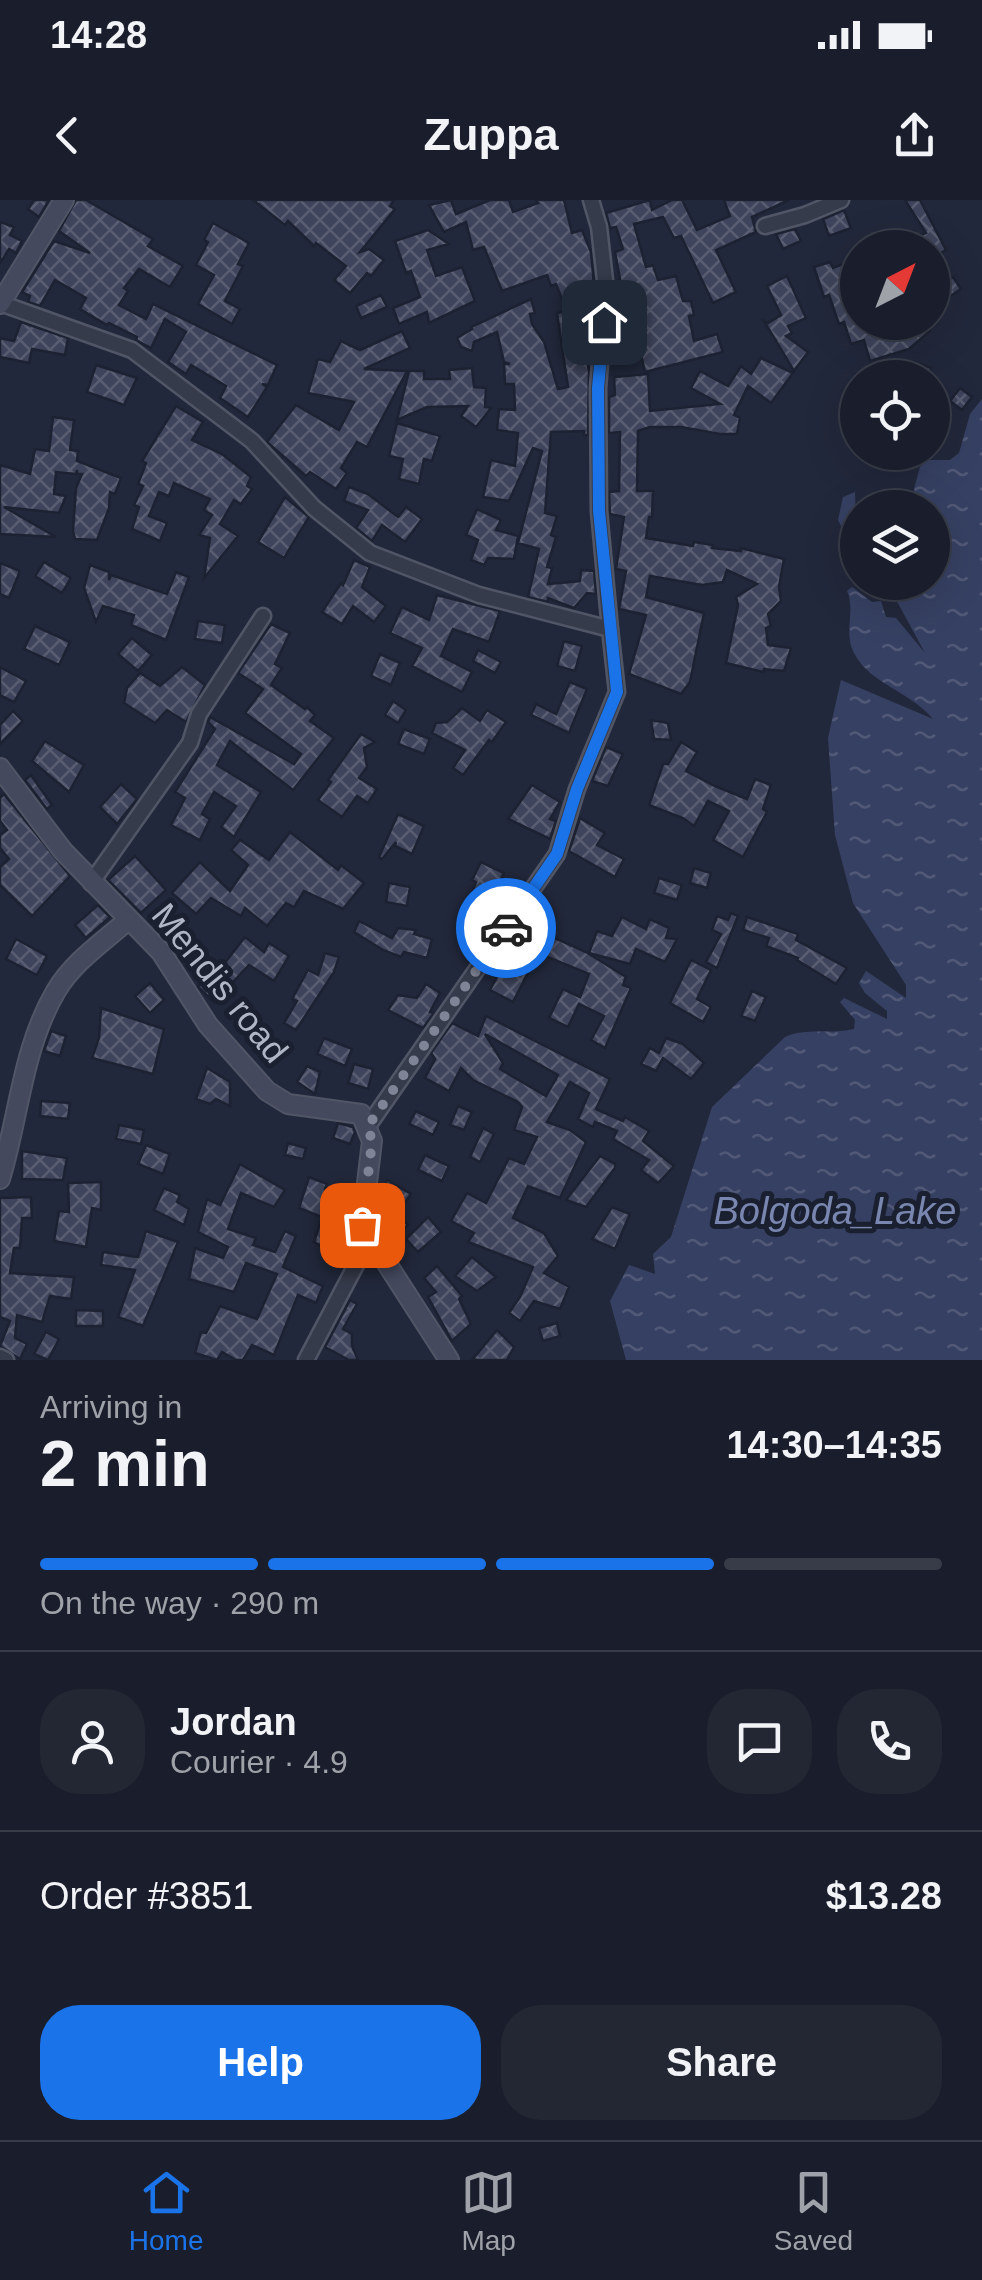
<!DOCTYPE html>
<html lang="en">
<head>
<meta charset="utf-8">
<style>
	body { margin:0; font-family:Arial,sans-serif; background:#232734; color:#f1f3f6; height:100vh; display:flex; flex-direction:column; font-size:38px; white-space:nowrap }
	* { box-sizing:border-box; margin:0 }
	p { font-size:32px; color:#9fa2a9 }
	.icon { flex:none; width:55px; height:55px; fill:none; stroke:currentColor; stroke-width:2; stroke-linecap:round; stroke-linejoin:round }
	.map { position:relative; height:1160px; overflow:hidden }
	.drawer { display:flex; flex-direction:column; background:#1a1e2c; flex:1 }
	.drawer>* { flex:none }
	.needle { width:65px; rotate:42deg }
	.tools { position:absolute; left:840px; top:30px; display:grid; gap:20px }
	.tools a { display:grid; place-items:center; width:110px; height:110px; border-radius:50%; background:#1a1e2c; box-shadow:0 10px 40px #0002,0 0 0 2px #383c48; font-size:50px }
	.pin { position:absolute; display:grid; place-items:center; width:85px; height:85px; color:#fff; margin:-42px; border-radius:20px; box-shadow:0 5px 15px #0006 }
	.courier { position:absolute; display:grid; place-items:center; width:100px; height:100px; margin:-50px; border:8px solid #1a73e8; border-radius:50%; background:#fff; color:#222; box-shadow:0 2px 12px #0007 }
	.headline em { font-style:normal; font-weight:700 }
	.headline div { display:flex; flex-direction:column-reverse }
	.headline { display:flex; align-items:center; justify-content:space-between; height:170px; padding:0 40px }
	h1 { font-size:65px; font-weight:700; line-height:75px }
	.bar { display:grid; grid-template-columns:repeat(4,1fr); gap:15px 10px; align-content:center; height:120px; padding:0 40px }
	.bar i { height:12px; border-radius:8px; background:#383c48 }
	.bar .on { background:#1a73e8 }
	.bar p { grid-column:span 4 }
	.line { display:flex; align-items:center; gap:25px; padding:0 40px; border-top:2px solid #383c48 }
	.line div { flex:1 }
	.round { display:grid; place-items:center; flex:none; width:105px; height:105px; border-radius:40px; background:#232734 }
	.cta { display:flex; gap:20px; margin-top:auto; padding:20px 40px }
	.cta a { flex:1; height:115px; border-radius:40px; background:#1a73e8; color:#fff; font-size:40px; font-weight:700; line-height:115px; text-align:center }
	.cta a+a { background:#232734; color:#f1f3f6 }
	.status { display:flex; justify-content:space-between; align-items:center; height:70px; padding:0 50px; background:#1a1e2c; direction:ltr }
	.status svg { height:28px; fill:currentColor }
	header { display:flex; justify-content:space-between; align-items:center; height:130px; padding:0 40px; background:#1a1e2c; font-size:45px; font-weight:700 }
	.menu { display:flex; justify-content:space-around; align-items:center; height:140px; border-top:2px solid #383c48; background:#1a1e2c; font-size:28px; color:#9fa2a9 }
	.menu a { display:grid; justify-items:center; gap:5px }
	.menu .on { color:#1a73e8 }
	.map>svg:first-child { display:block }
</style>
</head>
<body>
<div class="status"><b>14:28</b><svg viewBox="0 0 49 12"><path d="M0 12V9h3v3zM5 12V6h3v6zM10 12V3h3v9zM15 12V0h3v12zM26 1h20v11H26zM47 4h2v5h-2z"/></svg></div>
<header><svg class="icon" aria-label="back" viewBox="0 0 24 24"><path d="M15 5l-7 7 7 7"/></svg>Zuppa<svg class="icon" aria-label="share" viewBox="0 0 24 24"><path d="M12 15V3M7 8l5-5 5 5M5 13v7h14v-7"/></svg></header>
<div class="map">
<svg width="982" height="1160" viewBox="0 0 982 1160">
	<defs>
		<pattern id="water-ripples" width="26" height="14" patternUnits="userSpaceOnUse" patternTransform="scale(2.5)"><rect width="26" height="14" fill="#364062"/><path d="M2 4q2-2 4 0t4 0M15 11q2-2 4 0t4 0" fill="none" stroke="#515977"/></pattern>
		<pattern id="building-cross-hatch" width="8" height="8" patternUnits="userSpaceOnUse" patternTransform="scale(2.5)"><rect width="8" height="8" fill="#3e445b"/><path d="M0 0l8 8M0 8l8-8" fill="none" stroke="#585d71"/></pattern>
	</defs>
	<rect width="100%" height="100%" fill="#22283b"/>
	<!-- water -->
	<g fill="url(#water-ripples)">
		<path d="M982,199V1160H626L610,1101L629,1065L655,1074L653,1054L671,1037L712,907L785,837C806,827 831,835 854,829L855,820L840,802L844,798L887,819V811L865,793L859,783L866,771L906,798V785L853,703L835,635L828,538L841,480L933,519C910,491 871,485 854,453C843,433 856,411 847,391L852,387L872,402L881,401L886,417L896,418L925,453L887,383L932,382V308L909,307L920,267L926,260H950L959,253L970,214Z"/>
		<path d="M855,292L857,357L838,320L843,297Z"/>
	</g>
	<!-- building -->
	<g fill="url(#building-cross-hatch)" stroke="#1d2232" stroke-width="2.5" fill-rule="evenodd">
		<path d="M34,0H49L39,17L28,9Z"/>
		<path d="M76,0H86L153,39L148,46L183,66L170,87L139,69L124,88L128,91L119,105L146,119L153,104L277,165L268,185L262,184L267,187L248,217L220,198L226,186L191,165L186,174L168,162L186,132L165,119L151,148L136,140L137,137L109,123L107,125L80,109L86,98L55,80L40,106L28,102L30,96L22,92L54,41L90,53L59,31Z"/>
		<path d="M253,0H394L390,6L395,9L360,52L369,49L384,60L371,76L367,73L350,93L334,80L346,66L316,43L314,46L288,21L285,25Z"/>
		<path d="M451,0L456,14L490,0H509L513,12L538,3L536,0H564L572,33L582,30L591,52L595,96L582,101L587,133L582,134L589,171L588,235H584V231L551,232L545,313L557,316L551,335L556,337L547,367L552,368L548,384L580,381L581,370L594,371L596,394L587,393L574,408L548,398V402L528,397L539,349L518,343L542,251L533,248L509,301L483,297L491,260L515,266L518,233L497,230L499,209L515,210L514,184H505L504,164H510L504,162L497,132L474,142L472,151L461,147L457,138L472,129L471,127L531,99L535,113L530,114L532,124L544,142L558,189L568,187L557,113L567,111L556,84L551,86L547,75L502,91L484,47L473,50L466,22L444,32L429,5Z"/>
		<path d="M650,0L652,10L672,0H682L697,30L730,16L724,0H789L752,17L756,32L716,50L736,92L713,103L681,36L674,38L663,17L634,24L646,67L653,65L658,80L676,76L683,101H691L694,115L689,116L694,141L717,134L723,152L645,172L639,147L616,152L613,132L629,128L615,52L623,49L616,27L610,28L606,13Z"/>
		<path d="M905,0H920L946,50L939,54L935,48H925L919,36L926,33Z"/>
		<path d="M844,10L851,28L829,36L823,19Z"/>
		<path d="M0,22L14,27L10,35L22,41L16,53L9,49L0,63Z"/>
		<path d="M213,23L249,43L238,64L243,66L225,101L240,109L232,124L198,104L214,75L196,65L208,42L204,40Z"/>
		<path d="M795,29L801,41L783,49L776,34Z"/>
		<path d="M428,30L449,44L427,50L436,76L462,67L475,101L429,123L427,112L399,124L393,108L420,97L411,71L406,73L395,41Z"/>
		<path d="M893,30L899,48H878L874,36Z"/>
		<path d="M830,62L833,68L848,62L858,85V122H890L888,124L893,140L931,130L909,149L870,161L864,140L851,144L844,122L839,124L829,95L824,97L814,67Z"/>
		<path d="M787,76L806,118L788,126L792,133L786,136L808,152L794,171L764,121L768,123L781,115L767,86Z"/>
		<path d="M953,77L961,89L946,99L938,88Z"/>
		<path d="M381,95L387,107L361,118L356,106Z"/>
		<path d="M21,122L68,138L65,155L32,149L29,163L0,157V138L14,141Z"/>
		<path d="M402,131L410,148L364,169L407,171L367,247L357,242L341,268L347,273L336,289L310,272L306,276L267,242L296,205L339,230L354,202L308,193L318,159L330,162L341,141L360,150Z"/>
		<path d="M761,158L793,173L771,203L748,186L734,215L740,218L737,234H720L681,227H650L638,231L637,291H653L652,317H649L646,338L693,346L694,342L713,345L712,348L741,351V348L784,359L779,387L781,401L768,414L771,426L766,428L768,445L791,448L784,471L764,469L763,472L726,463L738,405L736,397L757,384L727,370L723,382L702,385L650,376L646,397L704,413L690,482L681,494L629,474L646,415L619,409L626,371L616,369L624,317L610,314L609,292L619,291L620,232L609,233V197L615,195L614,177L648,174L650,211L720,204L691,188L700,171L728,186L741,166L751,174Z"/>
		<path d="M915,162L931,168L928,178H909Z"/>
		<path d="M96,165L137,178L124,205L87,192Z"/>
		<path d="M472,168L474,187L486,188L485,207L491,208L476,227L461,216L468,206L427,207L397,220L409,171H424V179H450L449,170Z"/>
		<path d="M960,188L972,197L962,210L950,201Z"/>
		<path d="M176,206L203,222L192,240L222,254L251,277L247,286L252,289L241,304L234,300L220,324L238,336L204,378L210,338L199,335L212,315L204,310L210,299L174,283L169,296L159,292L149,316L167,323L160,341L132,329L139,307L134,305L143,286L138,284L146,263L142,261Z"/>
		<path d="M53,217L74,220L70,250L78,251L77,261L121,278L115,294L110,292L109,308L97,340L75,339L73,331L76,288L82,274H77V270L76,274L56,272L54,294L66,296L59,313L4,307L56,337L0,334V265L30,274L35,249L49,251Z"/>
		<path d="M397,223L440,236L432,261L424,259L419,284L399,279L403,259L389,256Z"/>
		<path d="M349,287L368,294L398,317L406,307L422,319L405,342L382,325L372,341L356,328L368,310L344,301Z"/>
		<path d="M285,297L309,317L284,358L258,342Z"/>
		<path d="M477,309L501,320L496,330L518,336L514,359L488,358L484,365L471,360L478,340L466,335Z"/>
		<path d="M354,360L370,367L362,387L386,406L374,422L353,406L342,424L322,412L341,383L343,385Z"/>
		<path d="M44,362L71,378L62,393L35,376Z"/>
		<path d="M0,363L20,371L9,398L0,394Z"/>
		<path d="M90,365L109,372V380L111,375L167,394L176,372L189,377L166,440L131,425L134,415L103,406L96,422L84,388Z"/>
		<path d="M437,395L500,411L489,442L453,429L441,456L472,472L462,492L412,466L422,448L390,433L402,407L429,420Z"/>
		<path d="M198,421L225,425L222,443L195,439Z"/>
		<path d="M271,424L290,433L275,464L282,468L271,485L305,509L307,507L315,515L310,521L334,538L293,590L230,541L217,565L261,592L234,637L221,627L236,606L214,592L202,614L210,619L200,640L171,625L185,598L175,592L215,529L208,522L210,517L294,564L301,554L245,513L263,489L238,473Z"/>
		<path d="M35,426L70,442L59,465L24,449Z"/>
		<path d="M132,438L152,455L138,471L118,454Z"/>
		<path d="M564,441L582,446L575,471L557,466Z"/>
		<path d="M478,450L501,462L495,473L473,461Z"/>
		<path d="M380,454L400,463L391,485L371,476Z"/>
		<path d="M0,467L26,481L14,502L0,495Z"/>
		<path d="M182,467L205,485L186,522L167,510L155,523L124,503L127,488L140,473L160,486Z"/>
		<path d="M570,482L587,489L569,533L531,515L536,504L556,514Z"/>
		<path d="M393,501L406,510L398,523L385,515Z"/>
		<path d="M462,508L480,521L487,510L506,522L492,542L489,540L463,575L453,568L465,550L432,533L436,523L447,522Z"/>
		<path d="M13,511L23,521L0,544V525Z"/>
		<path d="M651,520L668,523L671,540L654,539Z"/>
		<path d="M404,529L430,539L424,554L398,544Z"/>
		<path d="M361,534L375,542L364,548L367,567L359,578L377,589L368,603L357,596L342,617L318,600L331,582L328,580Z"/>
		<path d="M45,541L84,565L69,592L32,561Z"/>
		<path d="M681,542L697,552L686,571L715,586L747,599L755,579L771,585L763,609L767,612L743,657L713,640L729,611L708,601L694,626L683,618L649,605L663,564H668Z"/>
		<path d="M606,547L623,554L608,586L592,581Z"/>
		<path d="M31,575L52,605L47,609L25,580Z"/>
		<path d="M121,584L137,599L117,624L100,607Z"/>
		<path d="M532,585L560,602L550,619L556,621L550,639L508,619Z"/>
		<path d="M4,594L70,676L32,716L0,685V667L9,659L0,648V635L7,630L0,621V598Z"/>
		<path d="M398,614L424,626L412,654L395,646L396,642L382,659L379,657Z"/>
		<path d="M580,618L605,633L597,645L624,659L615,677L569,651Z"/>
		<path d="M290,632L338,670L341,665L364,683L343,709L304,691L294,707L286,703L267,726L245,708L241,716L211,698L196,714L172,693L200,662L230,691L248,665L231,650L240,640L269,660Z"/>
		<path d="M135,656L166,690L141,713L108,680Z"/>
		<path d="M481,662L504,673L495,691L492,689L475,735L458,726L476,682L472,680Z"/>
		<path d="M694,668L711,673L707,688L690,683Z"/>
		<path d="M659,678L682,685L677,700L654,693Z"/>
		<path d="M389,683L410,687L407,706L386,702Z"/>
		<path d="M98,705L110,717L86,738L75,725Z"/>
		<path d="M731,713L738,716L717,768L706,762L721,734L712,730L717,716L728,720Z"/>
		<path d="M622,717L646,729L650,719L669,728L666,738L677,739L665,762L636,749L630,764L589,753L597,731L612,736Z"/>
		<path d="M747,717L798,734L796,740L847,768L836,784L797,760L798,758L766,746L769,738L743,730Z"/>
		<path d="M528,719L542,726L539,731L586,752L626,777L623,785L631,788L605,848L591,840L604,816L579,804L568,827L549,818L563,789L580,797L589,774L538,753L513,802L490,790L500,771L495,768L500,759L514,763L516,756L512,753Z"/>
		<path d="M359,721L392,738L398,728L416,730L414,734L432,739L427,758L404,752L401,757L383,750L354,732Z"/>
		<path d="M245,737L264,752L269,743L289,756L274,781L249,765L214,802L198,787L210,774L213,778Z"/>
		<path d="M16,739L47,756L37,775L6,759Z"/>
		<path d="M325,753L339,757L334,772L296,830L284,823L297,801L292,799L308,770L318,775Z"/>
		<path d="M691,760L711,770L697,799L711,807L703,822L670,803Z"/>
		<path d="M150,783L164,800L150,813L135,796Z"/>
		<path d="M426,784L440,793L430,812L434,813L423,828L388,810L398,795L417,798Z"/>
		<path d="M752,791L766,797L755,821L741,816Z"/>
		<path d="M101,808L164,829L153,874L92,858L99,838Z"/>
		<path d="M486,816L610,879L596,909L623,921L625,917L649,931L643,941L674,966L658,983L641,970L649,960L613,939L617,931L595,922L593,927L578,919L589,893L570,882L547,922L570,930L586,942L560,998L528,986L513,1018L544,1033L558,1056L544,1073L569,1087L560,1109L534,1101L520,1121L509,1113L520,1097L533,1067L468,1042L474,1033L451,1021L467,993L486,1003L509,958L524,964L537,937L514,930L522,907L518,902L473,880L461,868L449,891L425,878L435,859L431,853L452,823L478,836ZM485,834L558,875L546,896L500,869L503,863Z"/>
		<path d="M51,831L66,836L60,856L44,851Z"/>
		<path d="M324,838L352,849L345,866L317,854Z"/>
		<path d="M666,838L683,844L704,863L691,879L663,858L656,871L641,864L650,848L659,853Z"/>
		<path d="M354,864L373,869L368,889L348,883Z"/>
		<path d="M307,866L320,872L315,894L297,882Z"/>
		<path d="M207,868L230,882V906L216,899L210,904L196,899Z"/>
		<path d="M41,901L70,903L68,919L40,916Z"/>
		<path d="M458,906L472,912L464,930L450,925Z"/>
		<path d="M416,911L439,922L433,935L409,924Z"/>
		<path d="M338,923L353,927L355,932L350,944L333,938Z"/>
		<path d="M119,925L144,930L141,944L116,939Z"/>
		<path d="M483,928L494,934L480,962L470,957Z"/>
		<path d="M288,943L306,948L303,959L285,955Z"/>
		<path d="M146,945L170,954L163,974L138,964Z"/>
		<path d="M22,951L67,958L63,980L22,979Z"/>
		<path d="M425,955L449,966L442,981L418,970Z"/>
		<path d="M600,956L615,964V968L586,1007L566,1000Z"/>
		<path d="M240,964L285,990L274,1007L241,993L228,1029L256,1038L253,1045L275,1052L285,1031L296,1036L283,1067L323,1086L316,1103L298,1095L274,1155L252,1145L243,1160H236L222,1152L217,1160L195,1153L201,1132L206,1133L220,1106L257,1119L277,1074L246,1063L234,1092L189,1079L195,1048L223,1058L228,1047L198,1032L207,999L220,1005Z"/>
		<path d="M309,977L327,984L325,989L353,999L350,1020L330,1015L340,1042L337,1054L314,1042L322,1017L299,1008Z"/>
		<path d="M387,980L411,994L404,1004L381,991Z"/>
		<path d="M101,982V1010L92,1008L86,1047L54,1041L59,1011L69,1012L68,983Z"/>
		<path d="M164,988L180,995L177,1002L189,1009L184,1025L154,1010Z"/>
		<path d="M31,997L32,1018H22L20,1048H14L10,1073L74,1077L71,1099L50,1096L42,1122L17,1115L15,1138L27,1144L20,1159L0,1146L10,1121L0,1117V998Z"/>
		<path d="M612,1007L630,1014L615,1049L592,1039Z"/>
		<path d="M395,1012L408,1025L389,1043L378,1028Z"/>
		<path d="M428,1017L441,1032L418,1052L406,1039Z"/>
		<path d="M146,1031L178,1042L143,1126L118,1117L135,1070L101,1065L103,1052L138,1057Z"/>
		<path d="M472,1057L496,1077L477,1091L455,1076Z"/>
		<path d="M437,1066L462,1096L459,1099L471,1124L452,1141L428,1097L436,1092L424,1078Z"/>
		<path d="M350,1100L357,1104L343,1129L352,1134V1146L358,1160H349L325,1147Z"/>
		<path d="M76,1110L103,1111V1126H76Z"/>
		<path d="M557,1123L560,1136L543,1141L539,1128Z"/>
		<path d="M497,1130L514,1147L507,1160H472Z"/>
		<path d="M46,1132L59,1139L48,1160L34,1154Z"/>
	</g>
	<g fill="none" stroke-linecap="round" stroke-linejoin="round">
		<!-- street casing -->
		<g stroke="#515666" stroke-width="19">
			<g id="street">
				<path d="M591,0L599,27L606,89L598,188L599,311L610,429"/>
				<path d="M765,26L805,15L841,0"/>
				<path d="M0,103L132,150L252,241L314,308L370,353L479,395L610,429L617,492L577,589L557,654L368,926"/>
				<path d="M91,683L190,543L199,514L263,416"/>
				<path d="M0,1157L6,1160"/>
				<path d="M306,1160L357,1063L362,1025"/>
			</g>
		</g>
		<!-- secondary casing -->
		<g stroke="#515666" stroke-width="22">
			<g id="secondary">
				<path d="M0,104L64,0"/>
				<path d="M0,568L63,651L161,752L208,825L267,891L288,904L361,914L372,941L362,1025L449,1160"/>
				<path d="M0,979C19,917 22,849 56,791C73,762 103,742 128,720"/>
			</g>
		</g>
		<!-- street -->
		<use href="#street" stroke="#363b4b" stroke-width="14"/>
		<!-- secondary -->
		<use href="#secondary" stroke="#44495e" stroke-width="18"/>
	</g>
	<g fill="none" stroke-linecap="round" stroke-linejoin="round">
		<!-- done -->
		<path stroke="#7f8496" stroke-width="10" stroke-dasharray="0 18" d="M362,1025L372,942L368,926L506,728"/>
		<!-- route -->
		<path stroke="#1a73e8" stroke-width="12" d="M506,728L557,654L577,589L617,492L599,311L598,188L604,122"/>
	</g>
	<g text-anchor="middle" stroke-width="10" stroke-linejoin="round" paint-order="stroke">
		<!-- street labels -->
		<g font-size="35" fill="#b1b6c7" stroke="#1b2030">
			<text transform="translate(220 783) rotate(51)" y="12">Mendis road</text>
		</g>
		<!-- water labels -->
		<g font-size="38" font-style="italic" fill="#7986af" stroke="#1b2030">
			<text x="835" y="1024">Bolgoda_Lake</text>
		</g>
	</g>
</svg>
<div class="tools">
<a><svg class="needle" viewBox="-14 -14 28 28"><path d="M0-13l5 13h-10z" fill="#e53935"/><path d="M0 13l5-13h-10z" fill="#9fa2a9"/></svg></a>
<a><svg class="icon" aria-label="locate" viewBox="0 0 24 24"><circle cx="12" cy="12" r="6"/><path d="M12 2v4M12 18v4M2 12h4M18 12h4"/></svg></a>
<a><svg class="icon" aria-label="layers" viewBox="0 0 24 24"><path d="M12 4l9 5-9 5-9-5zM3 14l9 5 9-5"/></svg></a>
</div>
<div class="pin" style="left:362px;top:1025px;background:#ea580c"><svg class="icon" aria-label="bag" viewBox="0 0 24 24"><path d="M5 8h14l-1 12H6zM9 8a3 3 0 0 1 6 0"/></svg></div>
<div class="pin" style="left:604px;top:122px;background:#1f2937"><svg class="icon" aria-label="home" viewBox="0 0 24 24"><path d="M3 11l9-7 9 7M6 9v11h12V9"/></svg></div>
<div class="courier" style="left:506px;top:728px"><svg class="icon" aria-label="car" viewBox="0 0 24 24"><path d="M5 17H2v-5l4-1 3-4h7l3 4 3 1v5h-3M9 17h6M6 11h13"/><circle cx="7" cy="17" r="2"/><circle cx="17" cy="17" r="2"/></svg></div>
</div>
<section class="drawer">
<div class="headline"><div><h1>2 min</h1><p>Arriving in</p></div><em>14:30–14:35</em></div>
<div class="bar"><i class="on"></i><i class="on"></i><i class="on"></i><i></i><p>On the way · 290 m</p></div>
<div class="line" style="height:180px"><a class="round"><svg class="icon" aria-label="person" viewBox="0 0 24 24"><circle cx="12" cy="8" r="4"/><path d="M4 21q1-7 8-7t8 7"/></svg></a><div><b>Jordan</b><p>Courier · 4.9</p></div><a class="round"><svg class="icon" aria-label="chat" viewBox="0 0 24 24"><path d="M4 5h16v11H9l-5 4z"/></svg></a><a class="round"><svg class="icon" aria-label="phone" viewBox="0 0 24 24"><path d="M5 4h4l2 5-3 2q2 4 5 5l2-3 5 2v4C11 20 4 13 5 4z"/></svg></a></div>
<div class="line" style="height:130px"><div>Order #3851</div><b>$13.28</b></div>
<div class="cta"><a>Help</a><a>Share</a></div>
</section>
<nav class="menu">
<a class="on"><svg class="icon" aria-label="home" viewBox="0 0 24 24"><path d="M3 11l9-7 9 7M6 9v11h12V9"/></svg>Home</a>
<a><svg class="icon" aria-label="map" viewBox="0 0 24 24"><path d="M3 6l6-2 6 2 6-2v14l-6 2-6-2-6 2zM9 4v14M15 6v14"/></svg>Map</a>
<a><svg class="icon" aria-label="saved" viewBox="0 0 24 24"><path d="M7 4h10v16l-5-4-5 4z"/></svg>Saved</a>
</nav>
</body>
</html>
